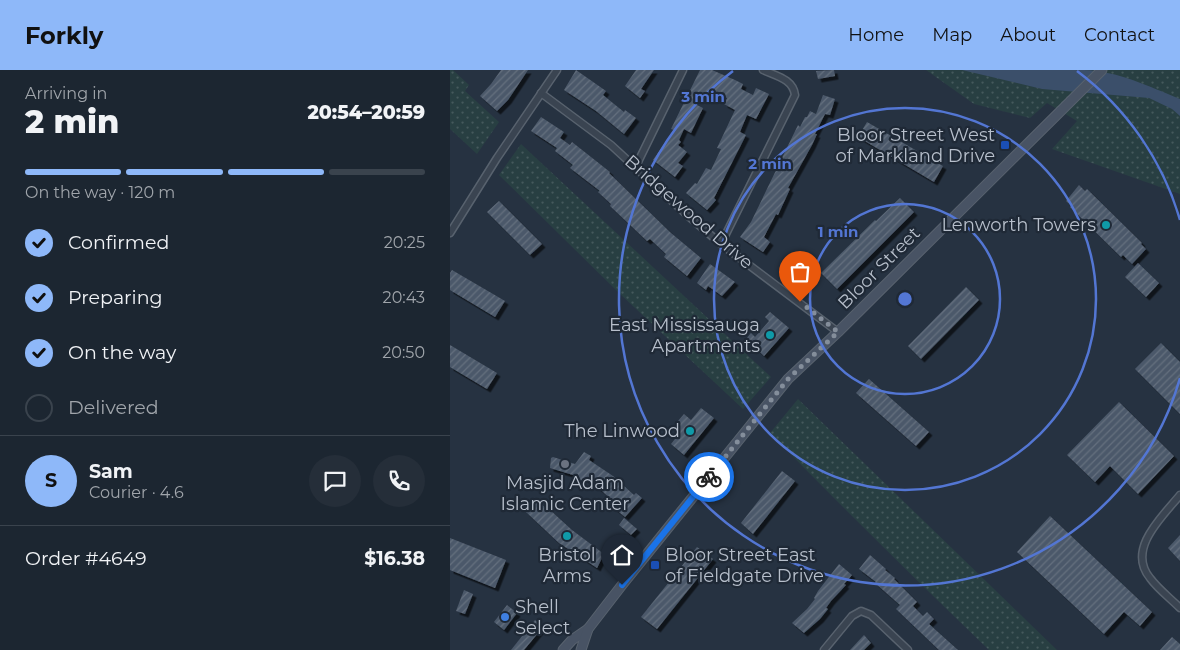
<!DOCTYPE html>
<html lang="en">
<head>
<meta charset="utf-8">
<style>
	body { margin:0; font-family:Montserrat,sans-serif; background:#252e39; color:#f1f3f6; height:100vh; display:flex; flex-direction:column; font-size:19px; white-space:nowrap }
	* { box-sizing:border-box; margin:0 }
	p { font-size:16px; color:#a0a5ab }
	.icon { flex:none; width:28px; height:28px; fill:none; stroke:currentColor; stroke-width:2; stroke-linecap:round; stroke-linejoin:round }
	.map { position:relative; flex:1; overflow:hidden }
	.drawer { display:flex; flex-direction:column; background:#1c2631; width:450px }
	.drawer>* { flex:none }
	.pin { position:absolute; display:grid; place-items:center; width:42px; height:42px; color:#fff; margin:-51px -21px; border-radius:50% 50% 50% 0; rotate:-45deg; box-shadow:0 0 5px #0007 }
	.pin .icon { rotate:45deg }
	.courier { position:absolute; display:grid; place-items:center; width:50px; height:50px; margin:-25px; border:4px solid #1a73e8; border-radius:50%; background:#fff; color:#222; box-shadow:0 1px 6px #0007 }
	.head em { font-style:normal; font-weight:800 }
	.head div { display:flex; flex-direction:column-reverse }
	.head { display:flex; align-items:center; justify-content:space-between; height:85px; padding:0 25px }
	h1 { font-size:32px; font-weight:800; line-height:38px }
	.bar { display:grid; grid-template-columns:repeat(4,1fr); gap:8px 5px; align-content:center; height:60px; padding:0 25px }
	.bar i { height:6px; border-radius:4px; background:#3a434d }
	.bar .active { background:#8eb8f9 }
	.bar p { grid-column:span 4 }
	.line { display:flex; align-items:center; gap:12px; padding:0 25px; border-top:1px solid #3a434d }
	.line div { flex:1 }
	.round { display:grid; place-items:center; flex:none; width:52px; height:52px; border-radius:26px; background:#252e39 }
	ol { padding:0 25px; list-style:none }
	li { display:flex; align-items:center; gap:15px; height:55px }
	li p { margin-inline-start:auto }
	li .icon { padding:5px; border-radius:50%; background:#8eb8f9; color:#111; stroke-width:4 }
	li:last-child { color:#a0a5ab }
	li i { width:28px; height:28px; border:2px solid #3a434d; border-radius:50% }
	header { display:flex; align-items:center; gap:30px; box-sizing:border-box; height:70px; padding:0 25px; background:#8eb8f9; color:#111 }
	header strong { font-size:24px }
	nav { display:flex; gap:28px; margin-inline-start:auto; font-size:18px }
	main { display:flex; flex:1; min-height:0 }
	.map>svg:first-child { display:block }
</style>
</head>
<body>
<header>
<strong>Forkly</strong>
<nav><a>Home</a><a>Map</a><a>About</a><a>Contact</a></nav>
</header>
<main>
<section class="drawer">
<div class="head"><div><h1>2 min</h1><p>Arriving in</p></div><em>20:54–20:59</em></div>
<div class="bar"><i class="active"></i><i class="active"></i><i class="active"></i><i></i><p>On the way · 120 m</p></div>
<ol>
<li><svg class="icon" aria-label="check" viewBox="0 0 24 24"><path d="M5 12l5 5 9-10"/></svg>Confirmed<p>20:25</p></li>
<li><svg class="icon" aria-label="check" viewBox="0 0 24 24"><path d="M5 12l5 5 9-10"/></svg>Preparing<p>20:43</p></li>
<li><svg class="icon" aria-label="check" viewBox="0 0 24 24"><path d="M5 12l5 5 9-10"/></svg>On the way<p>20:50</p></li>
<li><i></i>Delivered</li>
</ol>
<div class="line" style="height:90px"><b class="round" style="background:#8eb8f9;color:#111">S</b><div><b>Sam</b><p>Courier · 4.6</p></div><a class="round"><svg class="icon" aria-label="chat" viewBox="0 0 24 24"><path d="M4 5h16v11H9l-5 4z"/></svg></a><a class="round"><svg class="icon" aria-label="phone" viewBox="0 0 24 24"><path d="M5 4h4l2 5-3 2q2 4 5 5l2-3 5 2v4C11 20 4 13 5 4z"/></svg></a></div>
<div class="line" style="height:65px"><div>Order #4649</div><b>$16.38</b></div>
</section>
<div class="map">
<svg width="730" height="580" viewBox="0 0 730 580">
	<defs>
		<pattern id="grass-dots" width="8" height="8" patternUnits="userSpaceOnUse" patternTransform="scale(1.25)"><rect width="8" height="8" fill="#283f42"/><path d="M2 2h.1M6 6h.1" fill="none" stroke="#45595c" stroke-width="1.8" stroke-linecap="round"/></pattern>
		<pattern id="building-hatch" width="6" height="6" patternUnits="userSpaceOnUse" patternTransform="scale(1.25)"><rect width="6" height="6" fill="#4c596a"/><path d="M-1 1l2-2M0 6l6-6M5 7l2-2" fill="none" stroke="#646f7e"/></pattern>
		<filter id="shadow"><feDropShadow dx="3.5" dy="3.5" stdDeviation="0" flood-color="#0009"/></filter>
	</defs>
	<rect width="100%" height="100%" fill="#263241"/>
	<!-- grass -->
	<g fill="url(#grass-dots)">
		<path d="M0,0H3L19,15L15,21L49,52L27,84L0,59Z"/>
		<path d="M476,0H730V124L602,79L627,51L597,33L580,48L524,34Z"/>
		<path d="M71,74L321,307L293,339L169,223L49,105Z"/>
		<path d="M348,329L607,580H539C465,509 392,437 320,363Z"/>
	</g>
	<!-- water -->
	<path fill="#3b4f6a" d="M512,0H634C668,1 698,16 730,29V46L722,39L699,28L592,19Z"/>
	<!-- building -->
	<g fill="url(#building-hatch)" filter="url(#shadow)">
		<path d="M51,0H78L58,30L47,41L30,26L41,14Z"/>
		<path d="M126,0L156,21L153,25L174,42L175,40L186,48L174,64L146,41L114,20Z"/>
		<path d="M186,0H204L191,19L195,21L190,28L175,16Z"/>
		<path d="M250,0H262L285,10L293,14L291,19L303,25L306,18L319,24L306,49L297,45L290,62L296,65L264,128L266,130L257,140L236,123L245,113L247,114L256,98L261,100L271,79L267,78L285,40L274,34L277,28L266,23L263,29L248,22L243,33L253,38L241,63L234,59L229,70L231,72L228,75L237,82L228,93L233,96L225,107L203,90L224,60L221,59Z"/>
		<path d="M384,0L385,6L368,9L366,1Z"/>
		<path d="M373,25L385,29L380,45L375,44L365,64H367L362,75L338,118L340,119L328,145L326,144L314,167L320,172L313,182L290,167L301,152L348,55L350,57L355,47H357L360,41L366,44Z"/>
		<path d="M91,47L114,62L110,68L120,75L122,72L160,102L159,103L221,163L251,188L237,206L214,187L216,184L200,169L197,171L160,136L161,134L148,122L150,121L120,98L123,95L105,81L107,78L81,61Z"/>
		<path d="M417,52L493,96L484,112L408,67Z"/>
		<path d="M629,115L635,121L637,119L692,173L691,174L696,179L682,194L673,185L671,187L620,137L622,136L616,131Z"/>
		<path d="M450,128L464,142L387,219L371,203L425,150L426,151Z"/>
		<path d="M49,131L92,174L80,185L37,142Z"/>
		<path d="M688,193L709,213L696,227L675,207Z"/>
		<path d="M260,194L285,212L272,226L258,216L256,220L247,213Z"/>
		<path d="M2,200L55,231L45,247L0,220V203Z"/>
		<path d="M516,217L529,230L471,289L458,276Z"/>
		<path d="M320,242L339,258L314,286L296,269L301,263L305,267L319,251L315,247Z"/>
		<path d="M711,273L730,292V344L685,299Z"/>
		<path d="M0,275L47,303L37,319L0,297Z"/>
		<path d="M419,309L479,362L466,376L406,323Z"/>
		<path d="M669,332L724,386L688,424L660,396L645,412L617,385Z"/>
		<path d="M251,338L264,348L234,385L221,374L229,364L222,358L234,344L241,350Z"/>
		<path d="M134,382L141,386L139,390L163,406L184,425L186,423L192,428L175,447L164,438L167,435L151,420L133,408L131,411L123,405L100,398L101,388L103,387L125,394Z"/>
		<path d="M332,401L345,411L303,464L291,453Z"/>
		<path d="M88,431L99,441L100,440L122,460L154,484L147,498L109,473L76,442Z"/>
		<path d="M600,446L702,542L690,556L674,542L654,564L567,482Z"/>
		<path d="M174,448L187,459L181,465L169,455Z"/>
		<path d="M730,465V491L718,478Z"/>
		<path d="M0,468L56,490L45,518L0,500Z"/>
		<path d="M247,477L263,489L207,559L191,547Z"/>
		<path d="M420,485L436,499L435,500L445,508L444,509L467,532L463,536L473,546L477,542L484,549L479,554L508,580H489L446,539L450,535L425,513L426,512L409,499Z"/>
		<path d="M389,494L402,505L394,514L396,515L381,531L376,538L378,539L370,549L354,563L342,553L357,539L365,529L364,528L368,521Z"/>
		<path d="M14,520L23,524L15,544L6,541Z"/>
		<path d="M57,535L67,543L54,560L44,552Z"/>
		<path d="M85,550L93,557L74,580H61Z"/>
		<path d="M414,565L421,573L414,580H400Z"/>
		<path d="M722,567L730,574V580H710Z"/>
	</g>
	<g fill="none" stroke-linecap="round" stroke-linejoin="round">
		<!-- street casing -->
		<g stroke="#58626e" stroke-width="9">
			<g id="street">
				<path d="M91,23L161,75L236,144L271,174L388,262"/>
				<path d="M186,96L233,0"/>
				<path d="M0,163L47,88L107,0"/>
				<path d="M271,174L345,25C343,9 326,6 313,0"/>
				<path d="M730,425C713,446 676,479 700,508C708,519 720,528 730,538"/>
				<path d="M374,580L402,546L411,541L421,545L458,580"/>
			</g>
		</g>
		<!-- secondary casing -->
		<g stroke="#58626e" stroke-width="11">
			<g id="secondary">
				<path d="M113,580L122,570L138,559"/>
				<path d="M131,580L138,559L172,515L338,309L388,262L652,0"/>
			</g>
		</g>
		<!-- street -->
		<use href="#street" stroke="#3a4451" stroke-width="6"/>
		<!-- secondary -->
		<use href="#secondary" stroke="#485364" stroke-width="9"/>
	</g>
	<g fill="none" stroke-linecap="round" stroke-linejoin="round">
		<!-- done -->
		<path stroke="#848e9b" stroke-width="5" stroke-dasharray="0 9" d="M259,407L338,309L388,262L350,232"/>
		<!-- route -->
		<path stroke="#1a73e8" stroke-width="6" d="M172,515L259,407"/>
	</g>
	<!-- distance rings -->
	<g fill="none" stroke="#5376d3" stroke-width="2.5">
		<circle cx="455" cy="229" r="95"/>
		<circle cx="455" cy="229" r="191"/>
		<path d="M730 308A286 286 0 1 1 283 1M627 1A286 286 0 0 1 730 150"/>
	</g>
	<!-- markers -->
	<g fill="#1a4fb4" stroke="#1f2936" stroke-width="2">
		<rect x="550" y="70" width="10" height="10" rx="2.5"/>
		<rect x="200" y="490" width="10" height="10" rx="2.5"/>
	</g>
	<g fill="#0f9aa8" stroke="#1f2936" stroke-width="2">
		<circle cx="656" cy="155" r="5"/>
		<circle cx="320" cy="265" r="5"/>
		<circle cx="240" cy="361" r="5"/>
		<circle cx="117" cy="466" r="5"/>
	</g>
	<circle fill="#6b7280" stroke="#1f2936" stroke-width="2" cx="115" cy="394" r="5"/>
	<circle fill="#3f7fe0" stroke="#1f2936" stroke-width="2" cx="55" cy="547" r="5"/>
	<g text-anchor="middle" stroke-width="4.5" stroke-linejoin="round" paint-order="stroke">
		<!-- poi labels -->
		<g font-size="18" fill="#b7bfcb" stroke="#1f2936" text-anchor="end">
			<text x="545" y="71">Bloor Street West<tspan x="545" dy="21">of Markland Drive</tspan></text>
			<text x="646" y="161">Lenworth Towers</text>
			<text x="310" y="261">East Mississauga<tspan x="310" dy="21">Apartments</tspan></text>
			<text x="230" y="367">The Linwood</text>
			<text x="115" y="419" text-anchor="middle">Masjid Adam<tspan x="115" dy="21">Islamic Center</tspan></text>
			<text x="117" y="491" text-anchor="middle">Bristol<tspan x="117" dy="21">Arms</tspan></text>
			<text x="215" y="491" text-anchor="start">Bloor Street East<tspan x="215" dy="21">of Fieldgate Drive</tspan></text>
			<text x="65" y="543" text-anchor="start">Shell<tspan x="65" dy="21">Select</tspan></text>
		</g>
		<!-- street labels -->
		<g font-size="18" fill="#b7bfcb" stroke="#1f2936">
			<text transform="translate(239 142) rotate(41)" y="6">Bridgewood Drive</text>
			<text transform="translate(429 198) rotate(-45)" y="6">Bloor Street</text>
		</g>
	</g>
	<circle cx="455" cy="229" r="8" fill="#5376d3" stroke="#1f2936" stroke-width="2.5"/>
	<g font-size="15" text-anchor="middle" font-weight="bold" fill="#5376d3" stroke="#1f2936" stroke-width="4.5" stroke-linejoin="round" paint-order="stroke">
		<text x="253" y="32">3 min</text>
		<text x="320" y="99">2 min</text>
		<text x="388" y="167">1 min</text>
	</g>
</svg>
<div class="pin" style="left:350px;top:232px;background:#ea580c"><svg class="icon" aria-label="bag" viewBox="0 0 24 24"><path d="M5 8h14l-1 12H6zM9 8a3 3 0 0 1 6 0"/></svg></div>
<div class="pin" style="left:172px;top:515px;background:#1f2937"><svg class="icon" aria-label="home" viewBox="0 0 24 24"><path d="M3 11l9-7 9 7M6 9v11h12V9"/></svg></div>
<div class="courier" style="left:259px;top:407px"><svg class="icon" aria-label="bike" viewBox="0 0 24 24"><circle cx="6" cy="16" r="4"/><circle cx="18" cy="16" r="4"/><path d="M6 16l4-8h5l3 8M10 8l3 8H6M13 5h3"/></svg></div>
</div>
</main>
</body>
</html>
